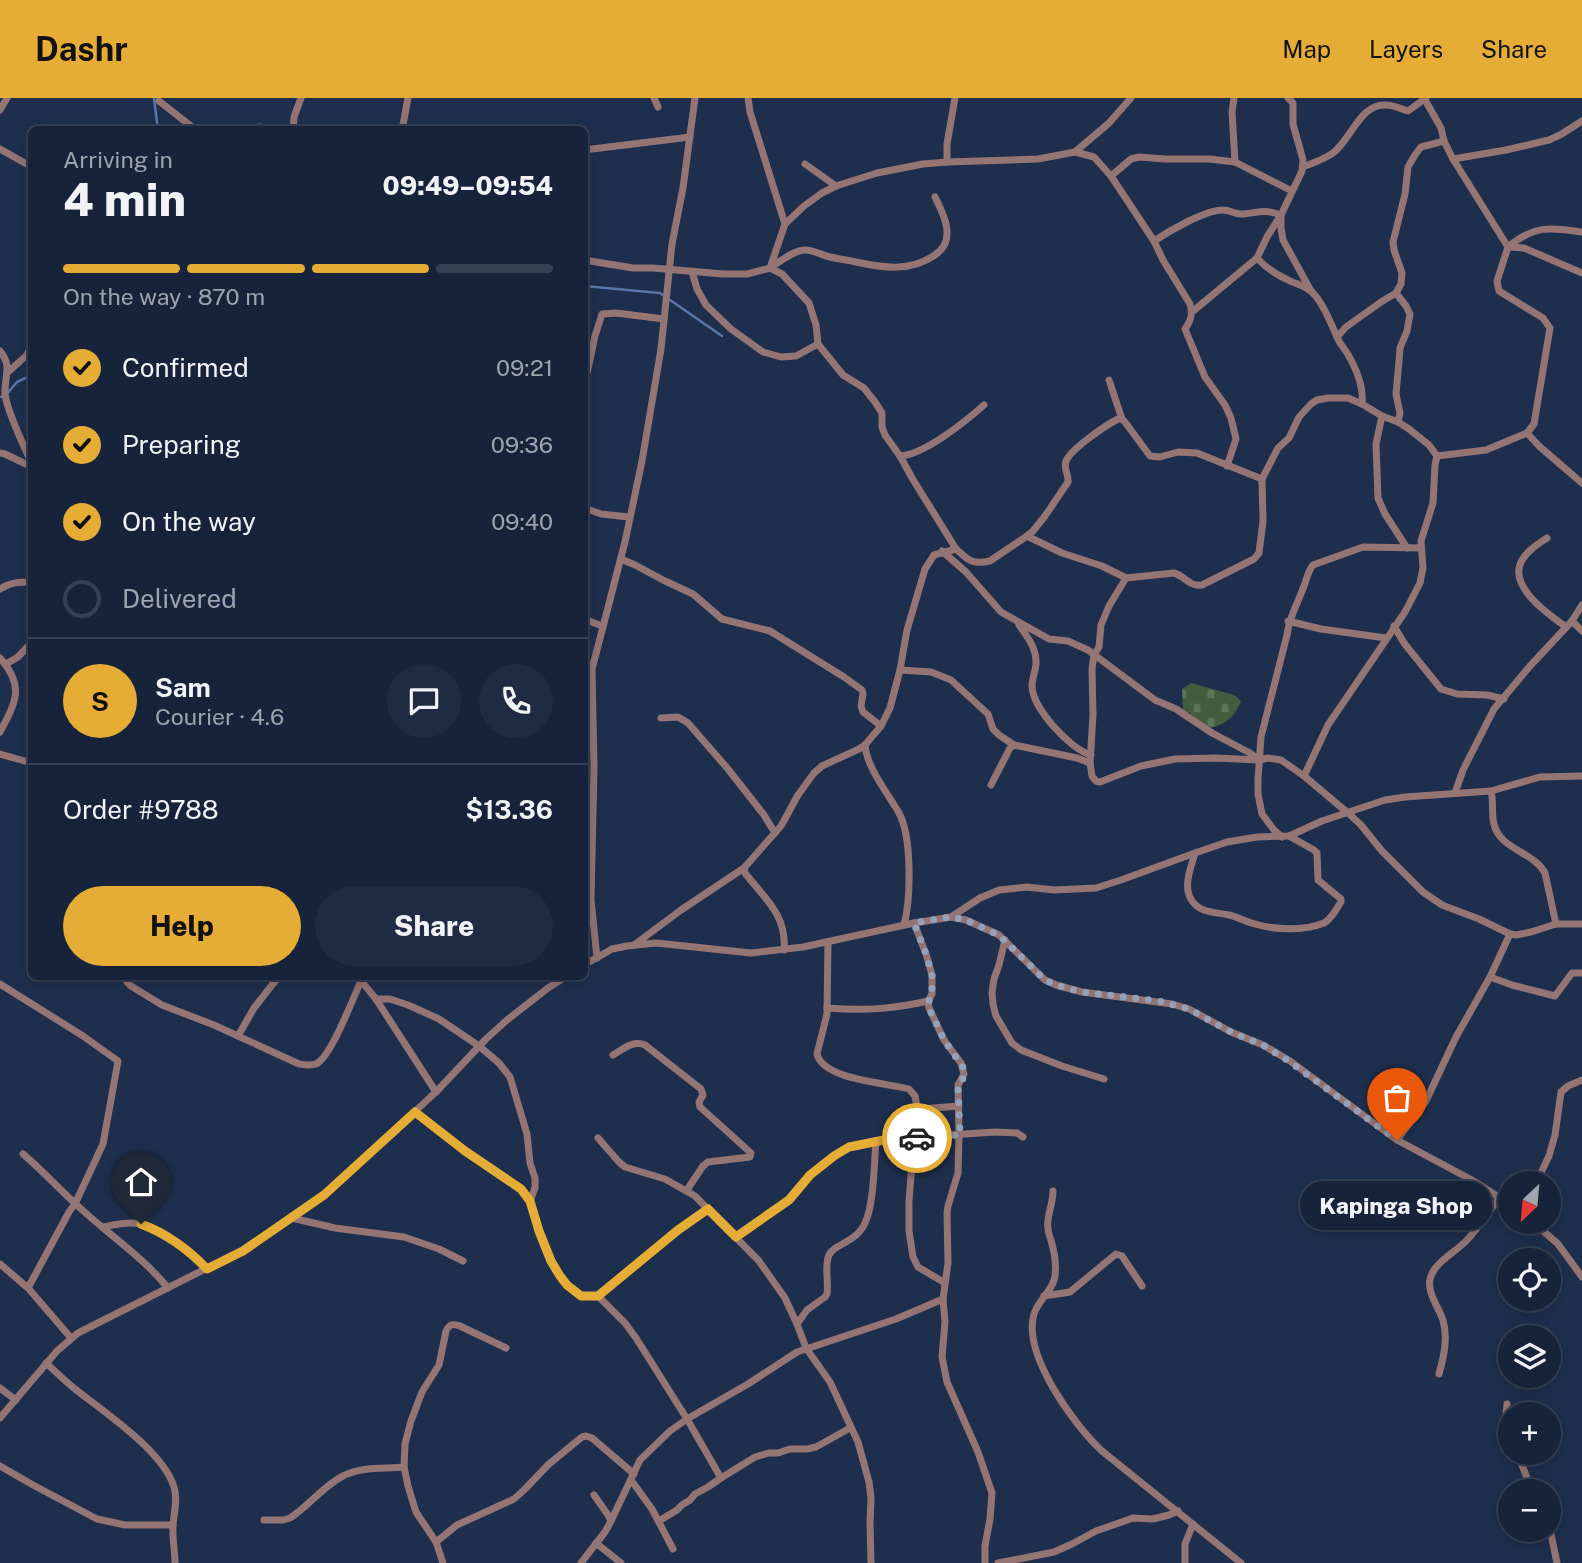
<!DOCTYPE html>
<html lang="en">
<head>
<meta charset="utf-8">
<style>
	body { margin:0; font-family:"Public Sans",sans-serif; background:#1f2b42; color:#f1f3f6; height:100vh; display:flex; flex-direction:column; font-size:26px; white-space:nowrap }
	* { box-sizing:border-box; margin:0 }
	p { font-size:23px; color:#9ea4af }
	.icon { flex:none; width:38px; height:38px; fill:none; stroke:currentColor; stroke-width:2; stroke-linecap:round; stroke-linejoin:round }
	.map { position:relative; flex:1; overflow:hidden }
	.panel { position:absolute; left:28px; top:28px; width:560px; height:854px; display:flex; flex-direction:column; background:#16233a; border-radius:10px; box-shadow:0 4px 18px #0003,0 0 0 2px #354054 }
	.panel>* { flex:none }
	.needle { width:46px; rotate:206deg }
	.tools { position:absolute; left:1498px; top:1073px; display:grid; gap:14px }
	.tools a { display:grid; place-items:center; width:63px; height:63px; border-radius:50%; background:#16233a; box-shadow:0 4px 18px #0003,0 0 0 2px #354054; font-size:35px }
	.pin { position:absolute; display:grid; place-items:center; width:60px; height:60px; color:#fff; margin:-72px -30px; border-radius:50% 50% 50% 0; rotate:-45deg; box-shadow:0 0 7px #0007 }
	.pin .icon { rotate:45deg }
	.courier { position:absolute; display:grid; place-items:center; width:70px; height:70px; margin:-35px; border:5px solid #e5ad36; border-radius:50%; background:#fff; color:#222; box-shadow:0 2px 9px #0007 }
	.bubble { position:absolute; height:49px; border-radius:24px; background:#16233a; box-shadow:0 4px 18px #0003,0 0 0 2px #354054; font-size:23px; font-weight:800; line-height:49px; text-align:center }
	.headline em { font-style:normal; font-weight:800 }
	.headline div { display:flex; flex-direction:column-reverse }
	.headline { display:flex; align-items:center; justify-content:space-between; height:119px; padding:0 35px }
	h1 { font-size:46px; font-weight:800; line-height:52px }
	.bar { display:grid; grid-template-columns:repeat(4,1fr); gap:10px 7px; align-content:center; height:84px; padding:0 35px }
	.bar i { height:9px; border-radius:5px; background:#354054 }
	.bar .selected { background:#e5ad36 }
	.bar p { grid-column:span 4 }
	.line { display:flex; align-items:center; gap:18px; padding:0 35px; border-top:2px solid #354054 }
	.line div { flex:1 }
	.round { display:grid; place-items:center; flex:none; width:74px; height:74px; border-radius:37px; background:#1f2b42 }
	ol { padding:0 35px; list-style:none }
	li { display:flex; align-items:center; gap:21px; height:77px }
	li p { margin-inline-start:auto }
	li .icon { padding:7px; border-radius:50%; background:#e5ad36; color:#111; stroke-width:4 }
	li:last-child { color:#9ea4af }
	li i { width:38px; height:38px; border:4px solid #354054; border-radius:50% }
	.cta { display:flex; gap:14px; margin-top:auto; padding:14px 35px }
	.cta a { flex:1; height:80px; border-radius:42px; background:#e5ad36; color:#111; font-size:28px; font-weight:800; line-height:80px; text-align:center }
	.cta a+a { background:#1f2b42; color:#f1f3f6 }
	header { display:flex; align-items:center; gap:42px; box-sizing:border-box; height:98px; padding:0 35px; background:#e5ad36; color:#111 }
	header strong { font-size:33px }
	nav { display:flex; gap:38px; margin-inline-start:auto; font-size:24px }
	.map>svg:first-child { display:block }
</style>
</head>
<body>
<header>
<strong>Dashr</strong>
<nav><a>Map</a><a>Layers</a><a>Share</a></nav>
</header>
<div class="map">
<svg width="1582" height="1465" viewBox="0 0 1582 1465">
	<defs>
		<pattern id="cemetery-stones" width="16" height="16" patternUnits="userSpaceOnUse" patternTransform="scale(1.75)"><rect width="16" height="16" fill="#405d3d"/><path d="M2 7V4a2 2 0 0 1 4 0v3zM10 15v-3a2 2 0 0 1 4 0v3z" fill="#5b745a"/></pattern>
	</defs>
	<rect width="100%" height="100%" fill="#1e2f4d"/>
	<!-- cemetery -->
	<path fill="url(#cemetery-stones)" d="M1191,585L1234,597L1241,603C1234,619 1228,625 1211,630L1198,623L1190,615L1183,613L1182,591Z"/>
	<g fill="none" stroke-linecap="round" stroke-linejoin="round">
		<!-- stream -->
		<g stroke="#5976ab" stroke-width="2.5">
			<path d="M154,0L158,32"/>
			<path d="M584,188L660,195L722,238"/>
			<path d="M0,299L5,298L17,284L32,277"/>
		</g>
		<!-- street -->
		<g stroke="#957574" stroke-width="7">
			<path d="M654,0L658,9"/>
			<path d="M748,0L750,14L785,126"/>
			<path d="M1234,0L1232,14L1235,64"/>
			<path d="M1288,0L1293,5V26L1303,62L1302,73L1281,117L1267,139L1257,160C1265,169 1277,177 1288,182C1295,186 1305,187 1312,194C1324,206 1331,226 1338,241C1340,246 1344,250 1347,255C1356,270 1364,288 1362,306"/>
			<path d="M1424,0L1441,30L1444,43L1453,61L1508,149L1497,183L1499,193L1543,220L1550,230L1534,326L1527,335L1486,352L1437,358L1429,347L1409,331L1398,324L1382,318L1362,306L1348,300H1328L1317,302L1311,306L1299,319L1289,340L1278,350L1262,381L1263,423L1259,455L1254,461L1202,487C1189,489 1185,478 1174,475L1126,480L1109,508L1101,527L1099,549L1094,557L1092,571L1093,617L1090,665L1092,678L1096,683L1100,684L1141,668L1175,661L1216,660L1259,662L1268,660L1281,662L1304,678L1348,715L1361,727L1382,753L1423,794L1442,807L1479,821L1510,836L1516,837L1531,834L1556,826H1582"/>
			<path d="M159,3L196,32"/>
			<path d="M0,12L7,0"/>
			<path d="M253,32L259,29L279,32"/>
			<path d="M293,32L294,19L301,0"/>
			<path d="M402,32L408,0"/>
			<path d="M0,51L32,69"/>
			<path d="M584,52L690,39"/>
			<path d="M1075,54L1109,25L1131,0"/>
			<path d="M1453,61L1506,52L1549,42L1560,37L1582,23"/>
			<path d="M947,64V46L955,0"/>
			<path d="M805,66L836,88"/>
			<path d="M1303,69C1313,65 1325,61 1333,55C1351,42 1360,5 1386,7C1394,7 1401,11 1408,13L1426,0"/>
			<path d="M1111,78L1131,61L1139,59L1165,61H1209L1235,64L1292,93"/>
			<path d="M1281,118V130L1283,142L1311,193"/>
			<path d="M1154,143C1169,133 1205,112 1223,112C1230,112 1237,117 1244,116C1261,114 1263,111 1281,117"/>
			<path d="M1508,149C1534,127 1551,129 1582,134"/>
			<path d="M1509,149L1524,150L1582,175"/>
			<path d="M584,162L633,170H653L723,176H747L770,170L785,126L804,108L822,95L836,88L877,75L923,66L947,64L1038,61L1075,54L1094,59L1111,78L1154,143L1163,162L1190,206C1193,216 1191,223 1185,231L1205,279L1225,307L1231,320L1236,341L1227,368"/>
			<path d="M770,170L782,176L809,205L816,227L818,246L843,277L864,290L875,304L882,315V329L885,337L900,358L912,380L956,451"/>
			<path d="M770,170C780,164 792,153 804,152C812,151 821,157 830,159C838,161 848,162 856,164C884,170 910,174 935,157C957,142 944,117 935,99"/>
			<path d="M692,174L697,191L706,207L731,231L763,254L781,259L796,258L818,246"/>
			<path d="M1396,195L1406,208L1410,216L1407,233L1400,250L1399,263L1396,296L1400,315L1398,324"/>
			<path d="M1192,214L1257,160"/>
			<path d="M1337,239L1346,229L1381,204L1396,195L1401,186L1402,175L1394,152L1393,144L1405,96L1408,69L1415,57L1421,49L1444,43"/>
			<path d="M0,253C13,269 4,278 5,296C7,314 24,348 32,366"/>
			<path d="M7,275L27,257L32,246"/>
			<path d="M584,279L587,275L595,238L602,216L616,215L664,221"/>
			<path d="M1109,282L1122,321"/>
			<path d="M1382,318L1376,346L1378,400L1385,416L1407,450"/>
			<path d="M1527,335L1539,348L1582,385"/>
			<path d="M0,355L5,356L32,369"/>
			<path d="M900,358C924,357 966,323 984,307"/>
			<path d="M584,410L601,416L629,419"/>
			<path d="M1027,438L1062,455L1102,468L1126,480"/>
			<path d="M1547,440C1538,446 1528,452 1522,462C1507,488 1548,516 1566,529"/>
			<path d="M942,453L966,474L1001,514L1049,541L1068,543L1088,552L1155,602L1176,611L1212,635L1250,655L1259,662"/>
			<path d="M621,461L635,467L665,483L693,496L722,521L770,533L844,579L862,592L863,596L861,608L863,614L881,628"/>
			<path d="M0,491C11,484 19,484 32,484"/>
			<path d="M584,521L602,528"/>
			<path d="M1288,523L1321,531L1386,540"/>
			<path d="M1572,523L1582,533"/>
			<path d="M1019,527C1028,540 1037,550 1036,567C1035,574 1032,581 1032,588C1033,611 1070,651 1091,657"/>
			<path d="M1394,528L1404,545L1441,591L1457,596L1487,597L1504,601"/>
			<path d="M0,560C25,588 16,604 0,634"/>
			<path d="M6,566L18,559L32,544"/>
			<path d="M900,572L931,574L951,582L988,616L993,631L999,637L1014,647L1077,660L1090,665"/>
			<path d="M661,620L678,619L688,625L728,671L764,717L775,735"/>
			<path d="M865,647C867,670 887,694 899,715C912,739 911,800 904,827"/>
			<path d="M0,656L32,665"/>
			<path d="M1304,678L1328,627L1405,514L1420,485L1423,470L1421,443L1433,405L1435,367L1437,358"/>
			<path d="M584,686L593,700"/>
			<path d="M991,687L1010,650L1014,647"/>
			<path d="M1491,693C1494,703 1491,716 1494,726C1500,752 1533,753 1545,775L1556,826"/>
			<path d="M1455,695L1463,672L1494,611L1530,568L1572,523L1582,507"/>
			<path d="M1282,739L1274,732L1262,716L1258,696V681L1261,639L1287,537C1289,519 1298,505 1304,488C1307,480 1308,473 1313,467L1363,449L1421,450"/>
			<path d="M1195,755C1191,769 1183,788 1191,801C1198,815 1216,814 1229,817C1238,819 1246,824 1255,826C1275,832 1304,833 1324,825C1332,821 1336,811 1341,804V801L1318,782L1317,755L1314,752L1289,738"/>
			<path d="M951,819L980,800L999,792L1027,789L1054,792L1096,790L1121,782L1195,755L1227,744L1257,739L1289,738L1322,723L1385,702L1405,699L1491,693L1540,679L1582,678"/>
			<path d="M914,825L926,856L932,877V896L928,903L929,910L944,942L961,965L964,976L958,987L959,1037L958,1075L948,1108L947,1115L948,1165L943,1201L945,1224L942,1259L947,1284L978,1354L992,1395L990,1421L985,1448V1465"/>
			<path d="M1005,842L999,867L994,881L992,894L993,906L996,918L1012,945L1021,952L1062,968L1104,981"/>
			<path d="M828,844L827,916L817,956C823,982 888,985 909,991L915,998L917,1009L921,1011L959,1008"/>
			<path d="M634,847L681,812L744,770"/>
			<path d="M784,852C787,817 765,801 745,775L744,770L781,728L798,697L814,675L822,668L859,651L865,647L881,628L890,610L900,572L907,532L925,471L934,457L956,451C968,462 972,467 990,463L1027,438L1033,433L1045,418L1068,384C1069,377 1063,370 1066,363C1071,351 1106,327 1118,321H1122L1125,324L1150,358L1160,359L1178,354L1197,355L1262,381"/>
			<path d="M597,860L591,802L594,670L592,571L625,444L642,363L661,251L672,146L683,90L695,0"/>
			<path d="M584,867L612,851L627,848L656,845L751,855L803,849L914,825L951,819L966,822L999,837L1045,882L1056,887L1082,894L1172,906L1189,911L1231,934L1263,947L1290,963L1397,1042L1470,1081L1510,1106"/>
			<path d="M126,878L127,884L131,888L162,907L214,927L299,966C305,967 310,968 316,966C331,959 353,900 361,883"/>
			<path d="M357,878L376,901L436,994"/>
			<path d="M1490,879L1512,887L1555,898L1572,875H1582"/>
			<path d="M0,886L83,938L118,963L103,1046L75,1106L69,1114L28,1190"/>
			<path d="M376,901H390L408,907L439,921L479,948L499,965L510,979L527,1036L530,1065L535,1080V1090L530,1103"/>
			<path d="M827,910C864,913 893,911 928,903"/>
			<path d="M238,938L254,910L279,878"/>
			<path d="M613,957C623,951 633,942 645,947L701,991L703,997L699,1004L700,1009L751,1055L750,1059L708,1064L703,1068L687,1092"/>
			<path d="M415,1015L465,1053L521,1091C532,1103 533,1116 538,1131C545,1152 555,1178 573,1192C574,1193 580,1197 582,1198C586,1199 594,1198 598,1198L625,1225L636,1240L687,1321L721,1380"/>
			<path d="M598,1040L619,1064L625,1069L665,1081L695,1098L759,1163L785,1200L797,1226L806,1250L830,1284L858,1344L869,1384L871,1400L870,1425L871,1465"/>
			<path d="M914,1040L909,1103V1133L913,1159L918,1169L945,1185"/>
			<path d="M1397,1042L1425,1005L1456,939L1490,879L1510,836"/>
			<path d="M23,1056C43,1073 60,1092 79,1109C109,1137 142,1158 168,1190"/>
			<path d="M1536,1085L1549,1058L1555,1037L1561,994L1568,988L1582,982"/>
			<path d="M1053,1093C1053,1107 1046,1119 1048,1130C1048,1136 1051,1141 1052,1146C1055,1156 1056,1169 1055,1178C1053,1193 1038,1202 1034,1216C1022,1256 1074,1327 1102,1353L1241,1465"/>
			<path d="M292,1120L335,1130L404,1139L439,1151L463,1163"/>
			<path d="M1533,1124L1558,1146L1582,1179"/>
			<path d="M103,1129C113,1127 121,1125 131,1125C158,1125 189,1152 207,1171"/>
			<path d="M736,1139L789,1102L810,1077L834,1058L849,1049L889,1041L995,1034L1017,1035L1023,1039"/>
			<path d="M0,1166L28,1190L71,1240"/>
			<path d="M598,1198L665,1143L708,1110"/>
			<path d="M1044,1198L1070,1194L1116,1156L1122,1158L1142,1188"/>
			<path d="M797,1226L807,1212L825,1199L827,1196C829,1184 824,1168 829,1157C834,1146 857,1144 865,1125C874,1106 874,1066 876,1043"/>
			<path d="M46,1265C56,1274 65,1283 75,1291C104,1314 163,1353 174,1389C178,1401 174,1415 173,1427C172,1440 175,1452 175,1465"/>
			<path d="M1439,1276C1444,1258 1448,1240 1443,1222C1439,1210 1427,1195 1430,1181C1434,1164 1456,1154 1467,1142C1479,1129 1489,1113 1500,1099"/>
			<path d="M0,1290L16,1302"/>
			<path d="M1507,1306L1506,1316L1510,1336"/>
			<path d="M0,1320L57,1253L78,1235L243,1152L324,1097L436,994L486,941L507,922L548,890L567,878"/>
			<path d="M1517,1354L1532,1393"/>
			<path d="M0,1368L33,1387L97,1421L125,1427H173"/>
			<path d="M631,1382L652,1411L673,1451"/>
			<path d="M264,1422H283L290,1420C309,1408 323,1388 343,1378C361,1368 385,1371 404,1369"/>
			<path d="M611,1423L640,1362L670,1333L687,1321L748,1286L797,1254L896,1221L943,1201"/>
			<path d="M659,1423L677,1412L682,1407L690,1402L695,1396L708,1389L721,1380L755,1359L769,1355H778L790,1351H807L816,1349L850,1330"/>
			<path d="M1549,1431L1551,1436L1557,1465"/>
			<path d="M436,1444L457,1427L514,1401L524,1392L549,1366L582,1339L586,1338L592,1340L634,1376"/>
			<path d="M596,1445L621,1465"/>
			<path d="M443,1465L436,1444L416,1414L408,1388L404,1369L405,1346L411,1323L422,1294L439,1267L446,1233C450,1225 453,1226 460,1228L506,1250"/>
			<path d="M581,1465L605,1434L611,1423L608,1417L594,1397"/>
			<path d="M998,1465L1054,1454L1072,1446L1096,1433L1133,1420L1153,1421L1169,1417L1178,1413"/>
			<path d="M1185,1465V1446L1193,1426"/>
		</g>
	</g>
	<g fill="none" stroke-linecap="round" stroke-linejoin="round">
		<!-- done -->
		<path stroke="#94a1b9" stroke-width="7" stroke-dasharray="0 12.6" d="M917,1040L960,1037L958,988L964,979L963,969L944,942L929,910V903L932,896V877L926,856L914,825L951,819L966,822L999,837L1045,882L1056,887L1082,894L1159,903L1189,911L1231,934L1263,947L1290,964L1397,1042"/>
		<!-- route -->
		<path stroke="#e5ad36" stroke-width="9" d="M141,1126C167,1136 188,1151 207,1171L243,1153L324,1097L415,1014L465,1053L521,1091L530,1103L539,1133L551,1163L560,1178L567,1187L581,1198H598L678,1132L708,1111L736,1139L789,1102L810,1077L834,1058L849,1049L889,1041L917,1040"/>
	</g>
</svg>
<div class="tools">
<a><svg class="needle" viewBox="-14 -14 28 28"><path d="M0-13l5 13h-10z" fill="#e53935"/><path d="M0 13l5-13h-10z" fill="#9ea4af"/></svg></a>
<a><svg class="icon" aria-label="locate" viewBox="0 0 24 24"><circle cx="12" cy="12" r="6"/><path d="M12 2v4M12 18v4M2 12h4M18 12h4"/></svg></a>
<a><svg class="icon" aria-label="layers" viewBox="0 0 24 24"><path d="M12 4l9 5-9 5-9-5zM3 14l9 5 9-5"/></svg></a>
<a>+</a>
<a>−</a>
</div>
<div class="pin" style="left:1397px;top:1042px;background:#ea580c"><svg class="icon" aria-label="bag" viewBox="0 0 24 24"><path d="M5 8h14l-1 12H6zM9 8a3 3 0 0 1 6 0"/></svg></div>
<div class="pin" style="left:141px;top:1126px;background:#1f2937"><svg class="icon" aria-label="home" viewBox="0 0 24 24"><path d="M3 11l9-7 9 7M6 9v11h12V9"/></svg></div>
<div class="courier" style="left:917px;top:1040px"><svg class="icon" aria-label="car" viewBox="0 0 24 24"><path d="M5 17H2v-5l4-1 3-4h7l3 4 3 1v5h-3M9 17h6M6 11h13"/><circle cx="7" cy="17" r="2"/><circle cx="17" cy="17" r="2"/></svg></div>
<div class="bubble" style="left:1300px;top:1083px;width:192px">Kapinga Shop</div>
<section class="panel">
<div class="headline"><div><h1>4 min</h1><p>Arriving in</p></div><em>09:49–09:54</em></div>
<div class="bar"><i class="selected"></i><i class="selected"></i><i class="selected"></i><i></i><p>On the way · 870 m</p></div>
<ol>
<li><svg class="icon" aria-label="check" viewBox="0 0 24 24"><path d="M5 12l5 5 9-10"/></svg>Confirmed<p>09:21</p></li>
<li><svg class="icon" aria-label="check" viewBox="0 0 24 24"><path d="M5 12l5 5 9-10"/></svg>Preparing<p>09:36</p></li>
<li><svg class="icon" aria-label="check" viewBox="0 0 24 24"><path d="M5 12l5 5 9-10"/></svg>On the way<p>09:40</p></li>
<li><i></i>Delivered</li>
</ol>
<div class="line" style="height:126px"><b class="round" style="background:#e5ad36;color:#111">S</b><div><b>Sam</b><p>Courier · 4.6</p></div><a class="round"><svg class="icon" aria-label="chat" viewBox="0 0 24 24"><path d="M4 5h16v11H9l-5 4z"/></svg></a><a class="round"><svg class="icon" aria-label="phone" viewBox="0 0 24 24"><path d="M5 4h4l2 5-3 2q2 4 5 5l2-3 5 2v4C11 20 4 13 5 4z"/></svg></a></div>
<div class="line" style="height:91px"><div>Order #9788</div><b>$13.36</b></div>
<div class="cta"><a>Help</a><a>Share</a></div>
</section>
</div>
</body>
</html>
